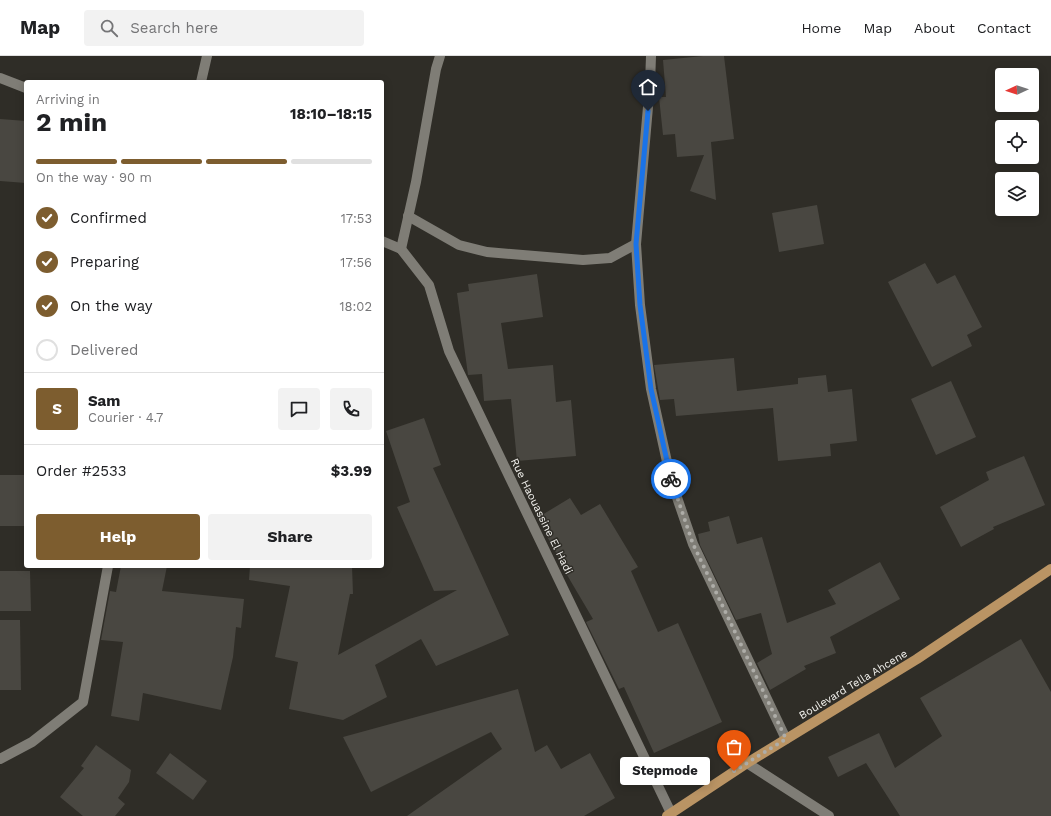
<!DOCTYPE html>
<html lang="en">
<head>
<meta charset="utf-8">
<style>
	body { margin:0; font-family:"Work Sans",sans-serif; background:#f2f2f2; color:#202124; height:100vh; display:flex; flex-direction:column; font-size:15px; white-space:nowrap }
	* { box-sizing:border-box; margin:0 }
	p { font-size:13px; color:#757577 }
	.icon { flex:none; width:22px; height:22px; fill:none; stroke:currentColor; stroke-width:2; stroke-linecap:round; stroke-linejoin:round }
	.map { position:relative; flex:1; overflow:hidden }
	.panel { position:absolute; left:24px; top:24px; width:360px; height:488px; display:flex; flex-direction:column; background:#fff; border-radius:4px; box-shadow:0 2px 10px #0003 }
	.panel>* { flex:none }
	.needle { width:26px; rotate:267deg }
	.controls { position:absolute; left:995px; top:12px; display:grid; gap:8px }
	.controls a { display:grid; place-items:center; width:44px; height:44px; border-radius:4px; background:#fff; box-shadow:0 2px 10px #0003; font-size:20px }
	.pin { position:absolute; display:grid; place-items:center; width:34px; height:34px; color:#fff; margin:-41px -17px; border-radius:50% 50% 50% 0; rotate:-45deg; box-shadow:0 0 4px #0007 }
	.pin .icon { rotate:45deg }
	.courier { position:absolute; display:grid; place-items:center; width:40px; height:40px; margin:-20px; border:3px solid #1a73e8; border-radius:50%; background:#fff; color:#222; box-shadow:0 1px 5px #0007 }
	.bubble { position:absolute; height:28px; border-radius:4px; background:#fff; box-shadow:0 2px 10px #0003; font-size:13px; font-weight:700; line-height:28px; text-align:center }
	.head em { font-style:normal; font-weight:700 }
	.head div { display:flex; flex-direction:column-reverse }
	.head { display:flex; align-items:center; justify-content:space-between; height:68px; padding:0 12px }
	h1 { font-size:26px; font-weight:700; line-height:30px }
	.bar { display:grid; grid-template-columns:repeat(4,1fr); gap:6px 4px; align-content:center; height:48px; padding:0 12px }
	.bar i { height:5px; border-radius:3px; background:#e0e0e0 }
	.bar .selected { background:#7d5d2f }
	.bar p { grid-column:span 4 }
	.line { display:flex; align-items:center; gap:10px; padding:0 12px; border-top:1px solid #e0e0e0 }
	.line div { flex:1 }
	.round { display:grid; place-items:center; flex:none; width:42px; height:42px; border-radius:4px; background:#f2f2f2 }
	ol { padding:0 12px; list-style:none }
	li { display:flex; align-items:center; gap:12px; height:44px }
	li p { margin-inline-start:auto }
	li .icon { padding:4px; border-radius:50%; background:#7d5d2f; color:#fff; stroke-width:4 }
	li:last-child { color:#757577 }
	li i { width:22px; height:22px; border:2px solid #e0e0e0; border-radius:50% }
	.action { display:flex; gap:8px; margin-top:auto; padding:8px 12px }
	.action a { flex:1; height:46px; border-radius:4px; background:#7d5d2f; color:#fff; font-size:16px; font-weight:700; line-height:46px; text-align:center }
	.action a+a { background:#f2f2f2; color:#202124 }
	header { display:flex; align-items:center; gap:24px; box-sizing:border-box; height:56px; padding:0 20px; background:#fff; border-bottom:1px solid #e0e0e0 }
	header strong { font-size:19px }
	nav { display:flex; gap:22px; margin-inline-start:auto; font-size:14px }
	.search { width:280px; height:36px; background:#f2f2f2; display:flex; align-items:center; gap:10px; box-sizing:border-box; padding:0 14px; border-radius:4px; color:#757577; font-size:15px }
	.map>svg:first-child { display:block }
</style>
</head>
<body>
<header>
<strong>Map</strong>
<div class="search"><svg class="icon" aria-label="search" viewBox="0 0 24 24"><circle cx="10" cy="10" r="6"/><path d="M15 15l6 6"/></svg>Search here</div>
<nav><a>Home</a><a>Map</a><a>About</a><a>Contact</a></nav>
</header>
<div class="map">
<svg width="1051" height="760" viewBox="0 0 1051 760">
	<rect width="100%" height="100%" fill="#2f2d27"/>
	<!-- building -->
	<g fill="#494741">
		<path d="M703,0H724L734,83L711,86L716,144L690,135L704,99L677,101L675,78L663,79L659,41H666L663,4Z"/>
		<path d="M0,63L26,65V127L0,125Z"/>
		<path d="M817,149L824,188L779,196L772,157Z"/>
		<path d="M925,207L937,228L955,219L982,271L967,279L972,290L932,311L888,226Z"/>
		<path d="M537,218L543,261L501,267L508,313L553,309L556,346L571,344L576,400L517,405L511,343L484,345L482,318L468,319L457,237L469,235L468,228Z"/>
		<path d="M734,302L737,335L798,328V322L826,319L828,336L852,333L857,385L830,388L831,400L778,405L773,352L676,360L674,343L660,344L654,309Z"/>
		<path d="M951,325L976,381L936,399L911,343Z"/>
		<path d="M424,362L441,409L433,412L509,579L436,610L421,583L375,609L387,641L343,664L289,653L298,606L275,601L290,530L249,524L250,510H352L353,538H350L338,599L457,534L434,535L397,451L410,446L386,375Z"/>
		<path d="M1024,400L1045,449L993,471L994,473L961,491L940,451L989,424L986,416Z"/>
		<rect x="0" y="419" width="26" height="51"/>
		<path d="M570,442L581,459L600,448L638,511L631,515L658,576L678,567L722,666L654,697L624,631L619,633L586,566L593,563L560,507L561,506L537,462Z"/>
		<path d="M729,460L737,488L762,481L787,567L836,548L828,534L880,506L900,543L830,581L836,597L804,610L806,613L770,634L757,607L772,598L761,557L736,564L700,489L698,478L710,475L708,466Z"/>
		<path d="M121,510H167L162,535L244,543L241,572L236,571L233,601L221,654L143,637L139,665L111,660L123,586L101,584L110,535L116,536Z"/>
		<path d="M0,515H30L31,555H0Z"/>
		<path d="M0,564H20L21,634H0Z"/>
		<path d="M1021,583L1051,636V760H900L866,707L838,721L828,701L879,677L895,712L942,680L920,642Z"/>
		<path d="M518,633L535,696L547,689L561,713L590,697L615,742L584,760H407L502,693L491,676L371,736L343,681Z"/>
		<path d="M96,689L131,714L129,726L118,742L125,748L115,760H83L60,741L84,712L81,710Z"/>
		<path d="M170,697L207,725L193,744L156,717Z"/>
	</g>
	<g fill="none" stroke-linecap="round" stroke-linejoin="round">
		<!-- minor -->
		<g stroke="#7f7d76" stroke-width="10">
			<path d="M651,0L650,28L636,188L640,249L651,333L671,424L693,488L786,683"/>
			<path d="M0,22L26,32"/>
			<path d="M201,26L207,0"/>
			<path d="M408,160L459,189L487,196L583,204L610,202L636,188"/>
			<path d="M382,185L401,193L429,229L449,295L671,757"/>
			<path d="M401,193L416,126L436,13L440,0"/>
			<path d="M0,703L32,686L83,646L108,510"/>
			<path d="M747,707L829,760"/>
		</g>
		<!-- primary -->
		<path stroke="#ba9464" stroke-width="10" d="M667,760L747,707L917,603L1051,513"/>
	</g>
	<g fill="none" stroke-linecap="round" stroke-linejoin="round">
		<!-- done -->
		<path stroke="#aeada8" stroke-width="4" stroke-dasharray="0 7.2" d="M671,423L693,488L786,683L734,715"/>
		<!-- route -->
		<path stroke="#1a73e8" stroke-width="5" d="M648,55L636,188L640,249L651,333L671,423"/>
	</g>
	<g text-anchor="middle" stroke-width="3" stroke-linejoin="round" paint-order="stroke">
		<!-- street labels -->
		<g font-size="11" fill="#f3f2ee" stroke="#2f2d27">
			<text transform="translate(542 460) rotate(64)" y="4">Rue Haouassine El Hadi</text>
			<text transform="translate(853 628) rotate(-31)" y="4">Boulevard Tella Ahcene</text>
		</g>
	</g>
</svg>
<div class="controls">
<a><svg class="needle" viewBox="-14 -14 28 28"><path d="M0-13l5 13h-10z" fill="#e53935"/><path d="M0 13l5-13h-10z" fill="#757577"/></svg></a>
<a><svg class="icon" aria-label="locate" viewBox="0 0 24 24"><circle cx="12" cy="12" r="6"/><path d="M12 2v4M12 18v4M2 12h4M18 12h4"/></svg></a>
<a><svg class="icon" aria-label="layers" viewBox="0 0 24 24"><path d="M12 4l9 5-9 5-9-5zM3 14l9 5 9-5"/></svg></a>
</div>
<div class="pin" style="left:734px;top:715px;background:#ea580c"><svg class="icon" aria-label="bag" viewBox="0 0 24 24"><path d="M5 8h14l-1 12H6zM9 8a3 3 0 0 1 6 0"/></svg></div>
<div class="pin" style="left:648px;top:55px;background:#1f2937"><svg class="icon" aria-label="home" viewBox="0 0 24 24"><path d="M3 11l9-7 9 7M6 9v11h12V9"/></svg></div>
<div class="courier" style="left:671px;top:423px"><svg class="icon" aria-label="bike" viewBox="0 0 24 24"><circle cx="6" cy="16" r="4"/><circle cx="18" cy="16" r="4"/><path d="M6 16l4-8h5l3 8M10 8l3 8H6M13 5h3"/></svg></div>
<div class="bubble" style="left:620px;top:701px;width:90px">Stepmode</div>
<section class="panel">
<div class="head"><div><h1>2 min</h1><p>Arriving in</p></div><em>18:10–18:15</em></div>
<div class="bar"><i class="selected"></i><i class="selected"></i><i class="selected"></i><i></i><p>On the way · 90 m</p></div>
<ol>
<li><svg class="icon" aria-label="check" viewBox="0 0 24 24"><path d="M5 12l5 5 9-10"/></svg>Confirmed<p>17:53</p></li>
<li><svg class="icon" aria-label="check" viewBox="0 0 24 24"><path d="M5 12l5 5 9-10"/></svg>Preparing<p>17:56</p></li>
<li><svg class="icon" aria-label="check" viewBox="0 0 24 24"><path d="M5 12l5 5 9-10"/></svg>On the way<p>18:02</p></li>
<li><i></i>Delivered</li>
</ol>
<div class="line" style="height:72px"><b class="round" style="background:#7d5d2f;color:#fff">S</b><div><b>Sam</b><p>Courier · 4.7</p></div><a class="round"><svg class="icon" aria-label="chat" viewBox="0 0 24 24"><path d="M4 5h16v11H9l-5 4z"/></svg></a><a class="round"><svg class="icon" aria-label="phone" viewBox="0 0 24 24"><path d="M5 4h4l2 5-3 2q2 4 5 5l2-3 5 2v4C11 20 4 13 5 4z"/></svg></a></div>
<div class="line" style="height:52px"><div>Order #2533</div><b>$3.99</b></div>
<div class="action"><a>Help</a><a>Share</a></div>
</section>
</div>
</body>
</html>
